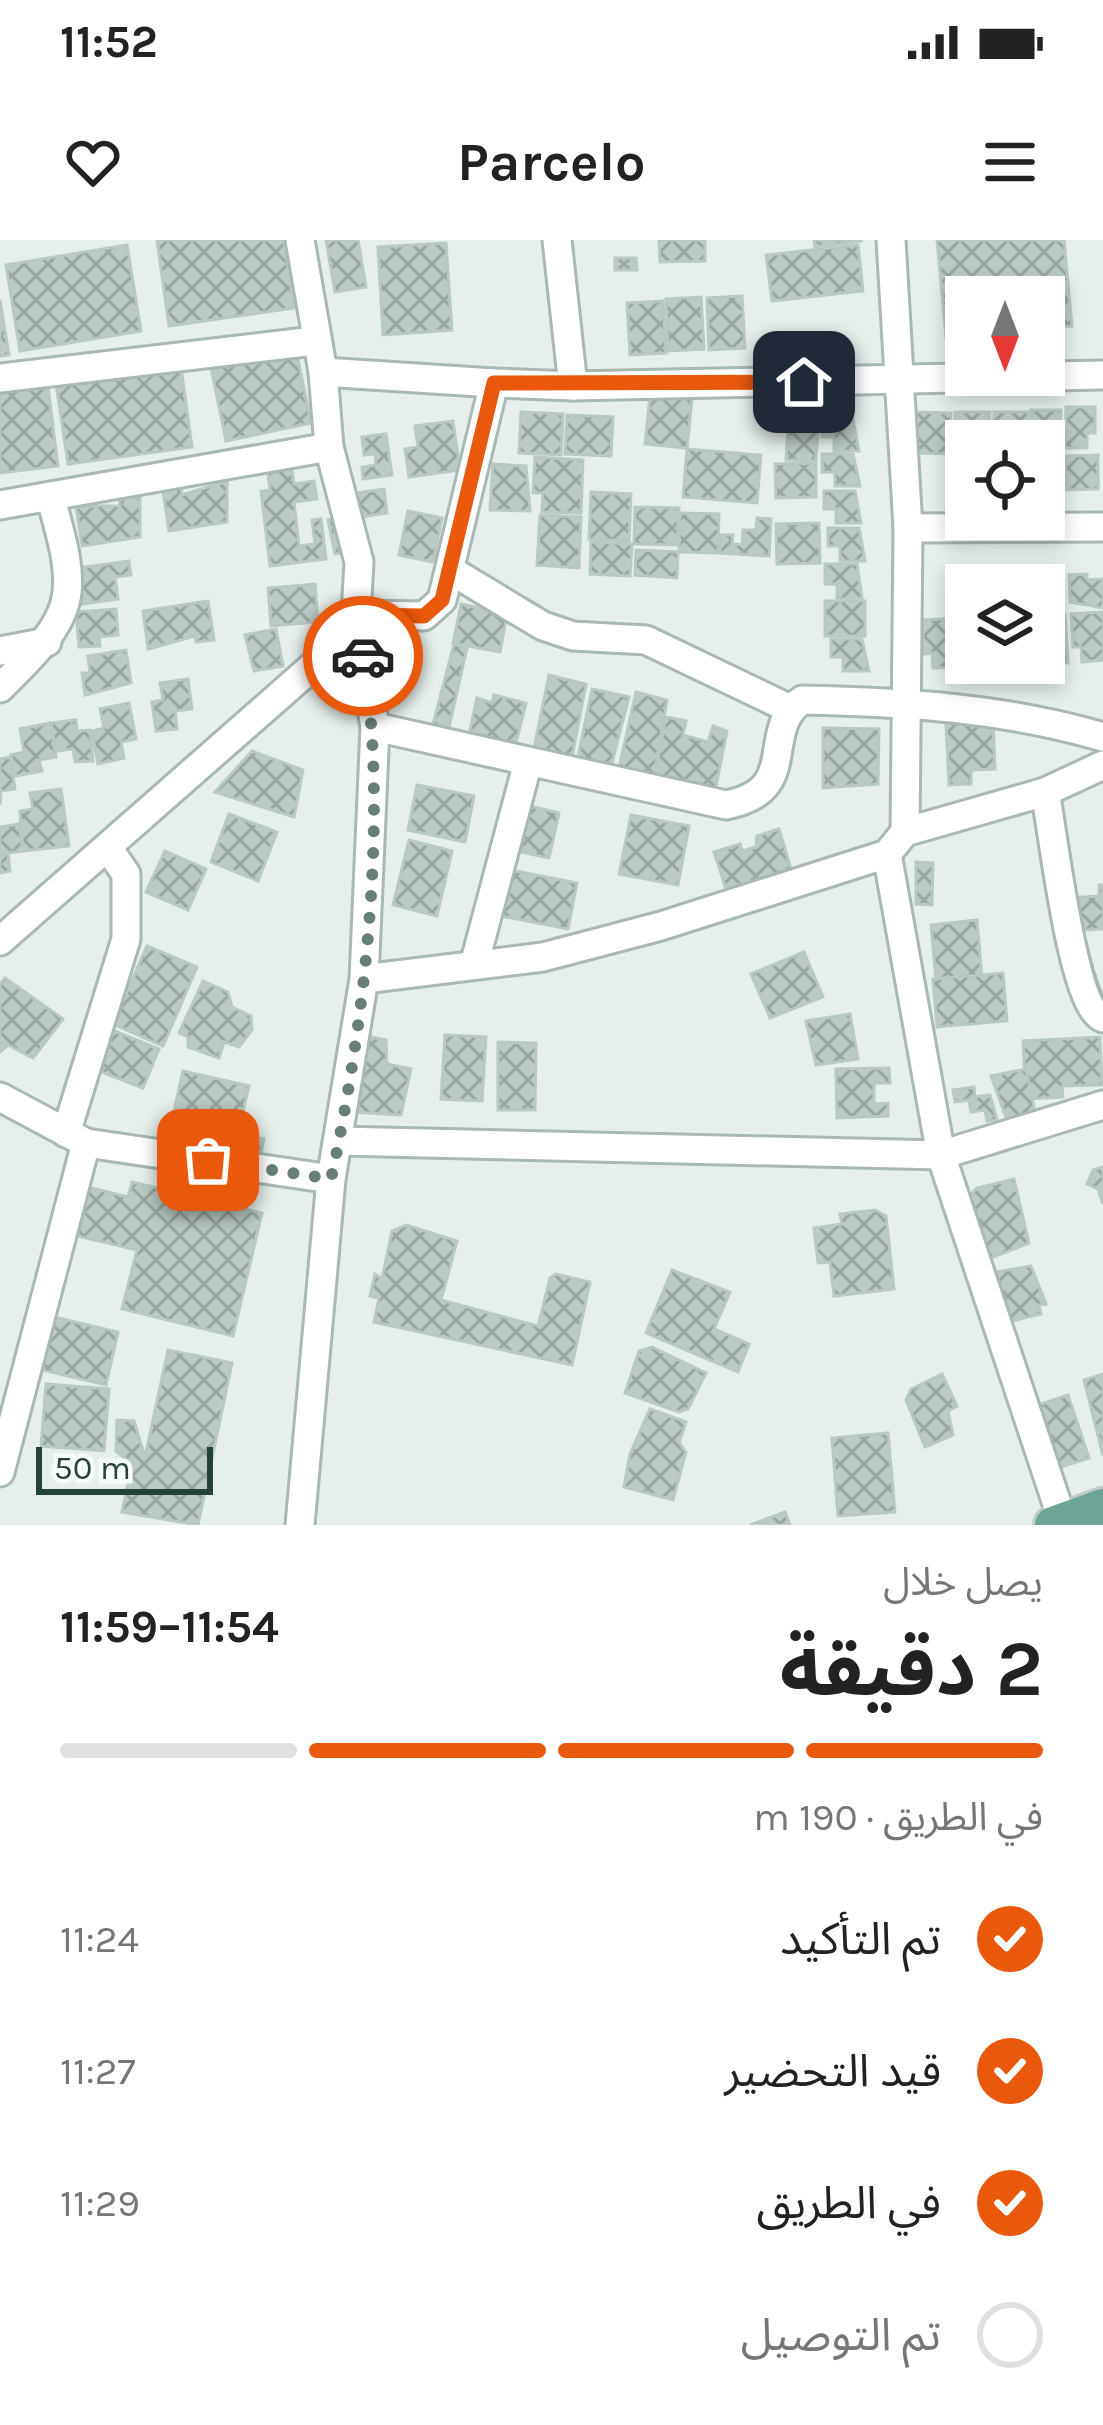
<!DOCTYPE html>
<html lang="ar">
<head>
<meta charset="utf-8">
<style>
	body { margin:0; font-family:Karla,"Noto Sans Arabic",sans-serif; background:#f6f6f6; color:#222; direction:rtl; height:100vh; display:flex; flex-direction:column; font-size:45px; white-space:nowrap }
	* { box-sizing:border-box; margin:0 }
	p { font-size:39px; color:#767676 }
	.icon { flex:none; width:66px; height:66px; fill:none; stroke:currentColor; stroke-width:2; stroke-linecap:round; stroke-linejoin:round }
	.map { position:relative; height:1285px; overflow:hidden; direction:ltr }
	.drawer { display:flex; flex-direction:column; background:#fff; flex:1 }
	.drawer>* { flex:none }
	.needle { width:78px; rotate:180deg }
	.fabs { position:absolute; left:945px; top:36px; display:grid; gap:24px }
	.fabs a { display:grid; place-items:center; width:120px; height:120px; border-radius:0px; background:#fff; box-shadow:0 6px 18px #0003; font-size:60px }
	.scale { position:absolute; left:36px; bottom:30px; width:177px; box-sizing:border-box; padding-left:12px; border:6px solid #24423a; border-top:0; font-size:33px; line-height:42px; white-space:nowrap; color:#24423a; -webkit-text-stroke:9px #f7fbf9; paint-order:stroke }
	.pin { position:absolute; display:grid; place-items:center; width:102px; height:102px; color:#fff; margin:-51px; border-radius:24px; box-shadow:0 6px 18px #0006 }
	.courier { position:absolute; display:grid; place-items:center; width:120px; height:120px; margin:-60px; border:9px solid #ea580c; border-radius:50%; background:#fff; color:#222; box-shadow:0 3px 15px #0007 }
	.overview em { font-style:normal; font-weight:700 }
	.overview div { display:flex; flex-direction:column-reverse }
	.overview { display:flex; align-items:center; justify-content:space-between; height:204px; padding:0 60px }
	h1 { font-size:78px; font-weight:700; line-height:90px }
	.bar { display:grid; grid-template-columns:repeat(4,1fr); gap:18px 12px; align-content:center; height:144px; padding:0 60px }
	.bar i { height:15px; border-radius:9px; background:#e0e0e0 }
	.bar .active { background:#ea580c }
	.bar p { grid-column:span 4 }
	ol { padding:0 60px; list-style:none }
	li { display:flex; align-items:center; gap:36px; height:132px }
	li p { margin-inline-start:auto }
	li .icon { padding:12px; border-radius:50%; background:#ea580c; color:#fff; stroke-width:4 }
	li:last-child { color:#767676 }
	li i { width:66px; height:66px; border:6px solid #e0e0e0; border-radius:50% }
	.status { display:flex; justify-content:space-between; align-items:center; height:84px; padding:0 60px; background:#fff; direction:ltr }
	.status svg { height:33px; fill:currentColor }
	header { display:flex; justify-content:space-between; align-items:center; height:156px; padding:0 60px; background:#fff; font-size:54px; font-weight:700 }
	.map>svg:first-child { display:block }
</style>
</head>
<body>
<div class="status"><b>11:52</b><svg viewBox="0 0 49 12"><path d="M0 12V9h3v3zM5 12V6h3v6zM10 12V3h3v9zM15 12V0h3v12zM26 1h20v11H26zM47 4h2v5h-2z"/></svg></div>
<header><svg class="icon" aria-label="menu" viewBox="0 0 24 24"><path d="M4 6h16M4 12h16M4 18h16"/></svg>Parcelo<svg class="icon" aria-label="heart" viewBox="0 0 24 24"><path d="M12 20l-8-8c-3-5 5-10 8-4 3-6 11-1 8 4z"/></svg></header>
<div class="map">
<svg width="1103" height="1285" viewBox="0 0 1103 1285">
	<defs>
		<pattern id="building-cross-hatch" width="8" height="8" patternUnits="userSpaceOnUse" patternTransform="scale(3)"><rect width="8" height="8" fill="#bbcac4"/><path d="M0 0l8 8M0 8l8-8" fill="none" stroke="#98a6a0"/></pattern>
	</defs>
	<rect width="100%" height="100%" fill="#e6efeb"/>
	<!-- building -->
	<g fill="url(#building-cross-hatch)" stroke="#b8c9c2" stroke-width="3">
		<path d="M157,0H284L294,68L169,86Z"/>
		<path d="M326,0H358L366,47L335,52Z"/>
		<path d="M659,0H705V21L660,22Z"/>
		<path d="M814,0H861V1L815,7Z"/>
		<path d="M937,0H1064L1072,86L1044,88V57H966V95L946,97Z"/>
		<path d="M446,3L452,90L383,95L378,7Z"/>
		<path d="M127,5L141,91L20,111L6,25Z"/>
		<path d="M858,5L863,51L772,61L766,15Z"/>
		<path d="M615,18H636L637,30H615Z"/>
		<path d="M742,56L745,108L709,110L707,58Z"/>
		<path d="M701,57L704,109L668,111L666,59Z"/>
		<path d="M0,60L9,115L0,116Z"/>
		<path d="M663,61L666,113L630,115L627,63Z"/>
		<path d="M295,105L311,183L226,201L210,123Z"/>
		<path d="M180,120L192,207L68,224L55,137Z"/>
		<path d="M47,139L58,226L0,233V145Z"/>
		<path d="M650,155L692,159L687,208L645,204Z"/>
		<path d="M787,160H818L817,187L787,186Z"/>
		<path d="M1066,167H1095V193H1087V208H1065Z"/>
		<path d="M1031,170H1061V196L1053,195L1052,210H1044V201H1031Z"/>
		<path d="M521,172L563,174L561,215L519,213Z"/>
		<path d="M916,172L951,173L950,214L916,213Z"/>
		<path d="M955,172H990L989,201H966V212H955Z"/>
		<path d="M994,172H1028V199L993,201Z"/>
		<path d="M567,175L613,177L611,216L565,214Z"/>
		<path d="M822,179H853L859,211H834V197H822Z"/>
		<path d="M453,181L460,230L409,237L405,209L418,207L415,186Z"/>
		<path d="M788,187L818,188L816,221L786,220Z"/>
		<path d="M386,194L392,235L363,239L362,227L376,225L375,214L364,215L362,197Z"/>
		<path d="M687,209L761,215L757,263L683,257Z"/>
		<path d="M822,214H853L860,246H835V232H822Z"/>
		<path d="M1061,215L1062,249L1044,250V216Z"/>
		<path d="M1098,215V249L1066,250L1065,216Z"/>
		<path d="M535,217L583,220L581,273L542,272L543,253H533Z"/>
		<path d="M958,217H966V251H959Z"/>
		<path d="M291,223L294,244L314,241L317,259L294,262L299,306L315,304L312,280L321,279L326,319L270,326L261,251L270,250L267,226Z"/>
		<path d="M816,223V257L776,258L775,224Z"/>
		<path d="M493,224L526,226L530,271L490,270Z"/>
		<path d="M227,241V282L169,291L163,251L181,248L182,255Z"/>
		<path d="M384,249L387,273L360,277L357,253Z"/>
		<path d="M824,251H855L861,283H836V269H824Z"/>
		<path d="M591,252L631,254L629,301L589,299Z"/>
		<path d="M140,257V297L82,306L76,266H120L119,260Z"/>
		<path d="M635,267L679,268L677,305L634,304Z"/>
		<path d="M408,271L442,278L433,322L399,315Z"/>
		<path d="M680,273L719,274L718,313L679,312Z"/>
		<path d="M540,275L581,277L579,328L537,325Z"/>
		<path d="M345,276L353,310L335,314L328,280Z"/>
		<path d="M757,278L771,279L769,316L720,313V295H733L732,304L742,305L743,290H756Z"/>
		<path d="M819,283L820,323L777,324L776,284Z"/>
		<path d="M828,288H859L865,321H840V306H828Z"/>
		<path d="M591,302L632,304L630,336L590,334Z"/>
		<path d="M636,310L678,312L677,338L635,335Z"/>
		<path d="M129,321L131,335L115,337L118,359L76,365L71,329Z"/>
		<path d="M825,324H857L862,358L837,359V344H825Z"/>
		<path d="M1087,334V340L1103,339V368L1070,362L1069,335Z"/>
		<path d="M958,339H976V344L992,345H966V366H959Z"/>
		<path d="M315,344L318,382L271,386L268,348Z"/>
		<path d="M208,361L214,400L196,402L195,396L148,409L143,371Z"/>
		<rect x="825" y="361" width="40" height="35"/>
		<path d="M461,364L507,374L500,412L453,403Z"/>
		<path d="M116,369L118,395L99,397L100,406L79,407L76,372Z"/>
		<path d="M1103,372V420L1082,422L1081,407H1073L1071,374Z"/>
		<path d="M1065,374L1068,423L1043,424L1044,375Z"/>
		<path d="M966,377V411H960L958,378Z"/>
		<path d="M956,378L959,427L933,428L932,413L924,414L922,380Z"/>
		<path d="M276,389L283,426L254,431L245,395Z"/>
		<path d="M831,399H862L869,431H843V417H831Z"/>
		<path d="M454,404L467,408L448,492L432,488Z"/>
		<path d="M126,410L131,443L85,455L82,433H90L88,416Z"/>
		<path d="M549,435L586,444L570,528L532,518Z"/>
		<path d="M188,439L192,469L175,471L177,489L156,491L152,462L163,460L160,443Z"/>
		<path d="M592,449L629,457L608,538L575,531Z"/>
		<path d="M636,452L667,460L652,546L617,537Z"/>
		<path d="M494,455L526,463L514,511L468,499L477,458L492,463Z"/>
		<path d="M129,463L136,499L121,502L124,518L98,524L92,491L104,488L100,469Z"/>
		<path d="M666,477L686,481L683,495L708,502L713,486L727,491L715,551L654,540Z"/>
		<path d="M76,480L77,491L90,490L93,521L75,522L73,509L56,511L51,483Z"/>
		<path d="M993,481L995,529L971,530V544L949,545L946,484Z"/>
		<path d="M50,483L56,517L39,520L42,531L15,536L11,515L24,512L20,489Z"/>
		<path d="M823,488L879,489L878,544L823,548Z"/>
		<path d="M252,511L303,530L294,577L215,552Z"/>
		<path d="M10,517L15,549L1,551L0,565V519Z"/>
		<path d="M417,545L474,556L465,602L408,590Z"/>
		<path d="M61,549L69,606L23,611L20,571L33,569L30,553Z"/>
		<path d="M518,563L559,573L549,618L507,609Z"/>
		<path d="M229,574L277,592L258,641L211,622Z"/>
		<path d="M631,575L689,586L678,645L619,634Z"/>
		<path d="M19,584L23,611L8,613L10,631L0,633V587Z"/>
		<path d="M779,589L791,629L726,649L714,612L740,604L742,611L756,607L757,596Z"/>
		<path d="M409,600L452,611L437,676L393,665Z"/>
		<path d="M165,611L206,629L188,670L146,652Z"/>
		<path d="M916,622L933,623L932,665L916,664Z"/>
		<path d="M505,629L577,643L568,689L496,675Z"/>
		<path d="M1099,645H1103V689L1074,691L1071,658L1099,656Z"/>
		<path d="M977,680L982,738L936,741L931,685Z"/>
		<path d="M147,706L197,727L163,806L113,784Z"/>
		<path d="M804,712L823,757L770,778L751,734Z"/>
		<path d="M1003,733L1007,781L937,787L933,739Z"/>
		<path d="M5,738L63,779L33,818L8,805L0,812V744Z"/>
		<path d="M203,741L228,752L232,767L251,776L252,790L239,807L224,802L219,818L188,807V797L179,793Z"/>
		<path d="M850,774L858,819L816,825L806,781Z"/>
		<path d="M112,790L159,809L143,848L96,830Z"/>
		<path d="M445,795L486,797L482,861L441,859Z"/>
		<path d="M367,796L386,800L387,824L411,829L401,875L351,872Z"/>
		<path d="M1100,797L1102,845L1062,846L1063,857L1026,859L1023,801Z"/>
		<path d="M498,802L536,803L535,870H498Z"/>
		<path d="M889,828L890,843H874V864L888,863V876L837,878L836,829Z"/>
		<path d="M1026,829L1036,877L1008,883L991,836Z"/>
		<path d="M183,831L249,846L238,893L264,899L261,914L169,893Z"/>
		<path d="M974,847L975,857L990,855L997,880L987,881L985,870L971,872L969,860L955,862L953,850Z"/>
		<path d="M1103,927V964L1098,949L1087,944L1093,930Z"/>
		<path d="M1014,939L1029,1003L970,1026L954,971L977,948Z"/>
		<path d="M132,942L262,973L233,1096L122,1069L137,1010L73,995L84,946L128,957Z"/>
		<path d="M875,970L886,976L894,1049L834,1056L830,1022L818,1023L814,988L842,984L840,974Z"/>
		<path d="M406,985L457,1001L441,1060L538,1086L550,1038L556,1034L590,1042L572,1125L374,1082L379,1058L370,1056L375,1034L382,1039L392,991Z"/>
		<path d="M1031,1026L1046,1064L1039,1065L1041,1074L1004,1083L978,1035Z"/>
		<path d="M672,1030L730,1052L714,1089L749,1104L738,1132L646,1093Z"/>
		<path d="M50,1076L118,1092L106,1145L38,1129Z"/>
		<path d="M652,1107L706,1133L688,1169L679,1172L625,1153L639,1111Z"/>
		<path d="M168,1110L232,1123L198,1285L122,1272L132,1224L116,1211L117,1180L134,1181L145,1217Z"/>
		<path d="M942,1134L957,1166L948,1171L953,1195L925,1207L906,1160L911,1149Z"/>
		<path d="M1103,1134V1216L1084,1140Z"/>
		<path d="M46,1144L109,1149L104,1211L41,1206Z"/>
		<path d="M1068,1155L1089,1218L1045,1232L1024,1170Z"/>
		<path d="M650,1169L686,1182L679,1203L686,1212L673,1260L624,1247L630,1214Z"/>
		<path d="M888,1193L895,1272L838,1276L832,1198Z"/>
		<path d="M785,1272L790,1285H750Z"/>
	</g>
	<g fill="none" stroke-linecap="round" stroke-linejoin="round">
		<!-- minor casing -->
		<g stroke="#a8b8b2" stroke-width="33">
			<g id="minor">
				<path d="M557,0L573,146L1103,135"/>
				<path d="M891,0L908,288L905,592"/>
				<path d="M323,132L494,143"/>
				<path d="M0,138L314,101"/>
				<path d="M0,265L329,207"/>
				<path d="M908,288L1103,287"/>
				<path d="M450,330L543,386L573,396L646,400L790,469"/>
				<path d="M0,411L47,402"/>
				<path d="M0,448C77,373 80,359 50,256"/>
				<path d="M375,487L726,565C803,550 758,492 802,460C904,462 1005,468 1103,497"/>
				<path d="M1045,552C1053,590 1072,768 1103,778"/>
				<path d="M887,614L941,915L1064,1285"/>
				<path d="M0,701L345,398L356,375L359,322L329,207L323,132L300,0"/>
				<path d="M474,725L528,522"/>
				<path d="M364,739L543,717L661,686L887,614L905,592L1045,552L1103,525"/>
				<path d="M0,857L86,903L331,939"/>
				<path d="M66,893L126,699V634L108,608"/>
				<path d="M339,901L941,915L1103,865"/>
				<path d="M0,1232L86,903"/>
				<path d="M300,1285L331,939L364,739L375,487L356,375L424,376L442,360L494,143L573,146"/>
			</g>
		</g>
		<!-- primary casing -->
		<g stroke="#c2cac8" stroke-width="42">
			<path id="primary" d="M1053,1285L1103,1267"/>
		</g>
		<!-- minor -->
		<use href="#minor" stroke="#fff" stroke-width="27"/>
		<!-- primary -->
		<use href="#primary" stroke="#6aa596" stroke-width="36"/>
	</g>
	<g fill="none" stroke-linecap="round" stroke-linejoin="round">
		<!-- done -->
		<path stroke="#687f78" stroke-width="12" stroke-dasharray="0 21.6" d="M208,920L331,939C365,783 389,573 363,416"/>
		<!-- route -->
		<path stroke="#ea580c" stroke-width="15" d="M363,416L356,375L424,376L442,360L494,143L804,142"/>
	</g>
</svg>
<div class="fabs">
<a><svg class="needle" viewBox="-14 -14 28 28"><path d="M0-13l5 13h-10z" fill="#e53935"/><path d="M0 13l5-13h-10z" fill="#767676"/></svg></a>
<a><svg class="icon" aria-label="locate" viewBox="0 0 24 24"><circle cx="12" cy="12" r="6"/><path d="M12 2v4M12 18v4M2 12h4M18 12h4"/></svg></a>
<a><svg class="icon" aria-label="layers" viewBox="0 0 24 24"><path d="M12 4l9 5-9 5-9-5zM3 14l9 5 9-5"/></svg></a>
</div>
<div class="scale">50 m</div>
<div class="pin" style="left:208px;top:920px;background:#ea580c"><svg class="icon" aria-label="bag" viewBox="0 0 24 24"><path d="M5 8h14l-1 12H6zM9 8a3 3 0 0 1 6 0"/></svg></div>
<div class="pin" style="left:804px;top:142px;background:#1f2937"><svg class="icon" aria-label="home" viewBox="0 0 24 24"><path d="M3 11l9-7 9 7M6 9v11h12V9"/></svg></div>
<div class="courier" style="left:363px;top:416px"><svg class="icon" aria-label="car" viewBox="0 0 24 24"><path d="M5 17H2v-5l4-1 3-4h7l3 4 3 1v5h-3M9 17h6M6 11h13"/><circle cx="7" cy="17" r="2"/><circle cx="17" cy="17" r="2"/></svg></div>
</div>
<section class="drawer">
<div class="overview"><div><h1>2 دقيقة</h1><p>يصل خلال</p></div><em>11:54–11:59</em></div>
<div class="bar"><i class="active"></i><i class="active"></i><i class="active"></i><i></i><p>في الطريق · 190 m</p></div>
<ol>
<li><svg class="icon" aria-label="check" viewBox="0 0 24 24"><path d="M5 12l5 5 9-10"/></svg>تم التأكيد<p>11:24</p></li>
<li><svg class="icon" aria-label="check" viewBox="0 0 24 24"><path d="M5 12l5 5 9-10"/></svg>قيد التحضير<p>11:27</p></li>
<li><svg class="icon" aria-label="check" viewBox="0 0 24 24"><path d="M5 12l5 5 9-10"/></svg>في الطريق<p>11:29</p></li>
<li><i></i>تم التوصيل</li>
</ol>
</section>
</body>
</html>
